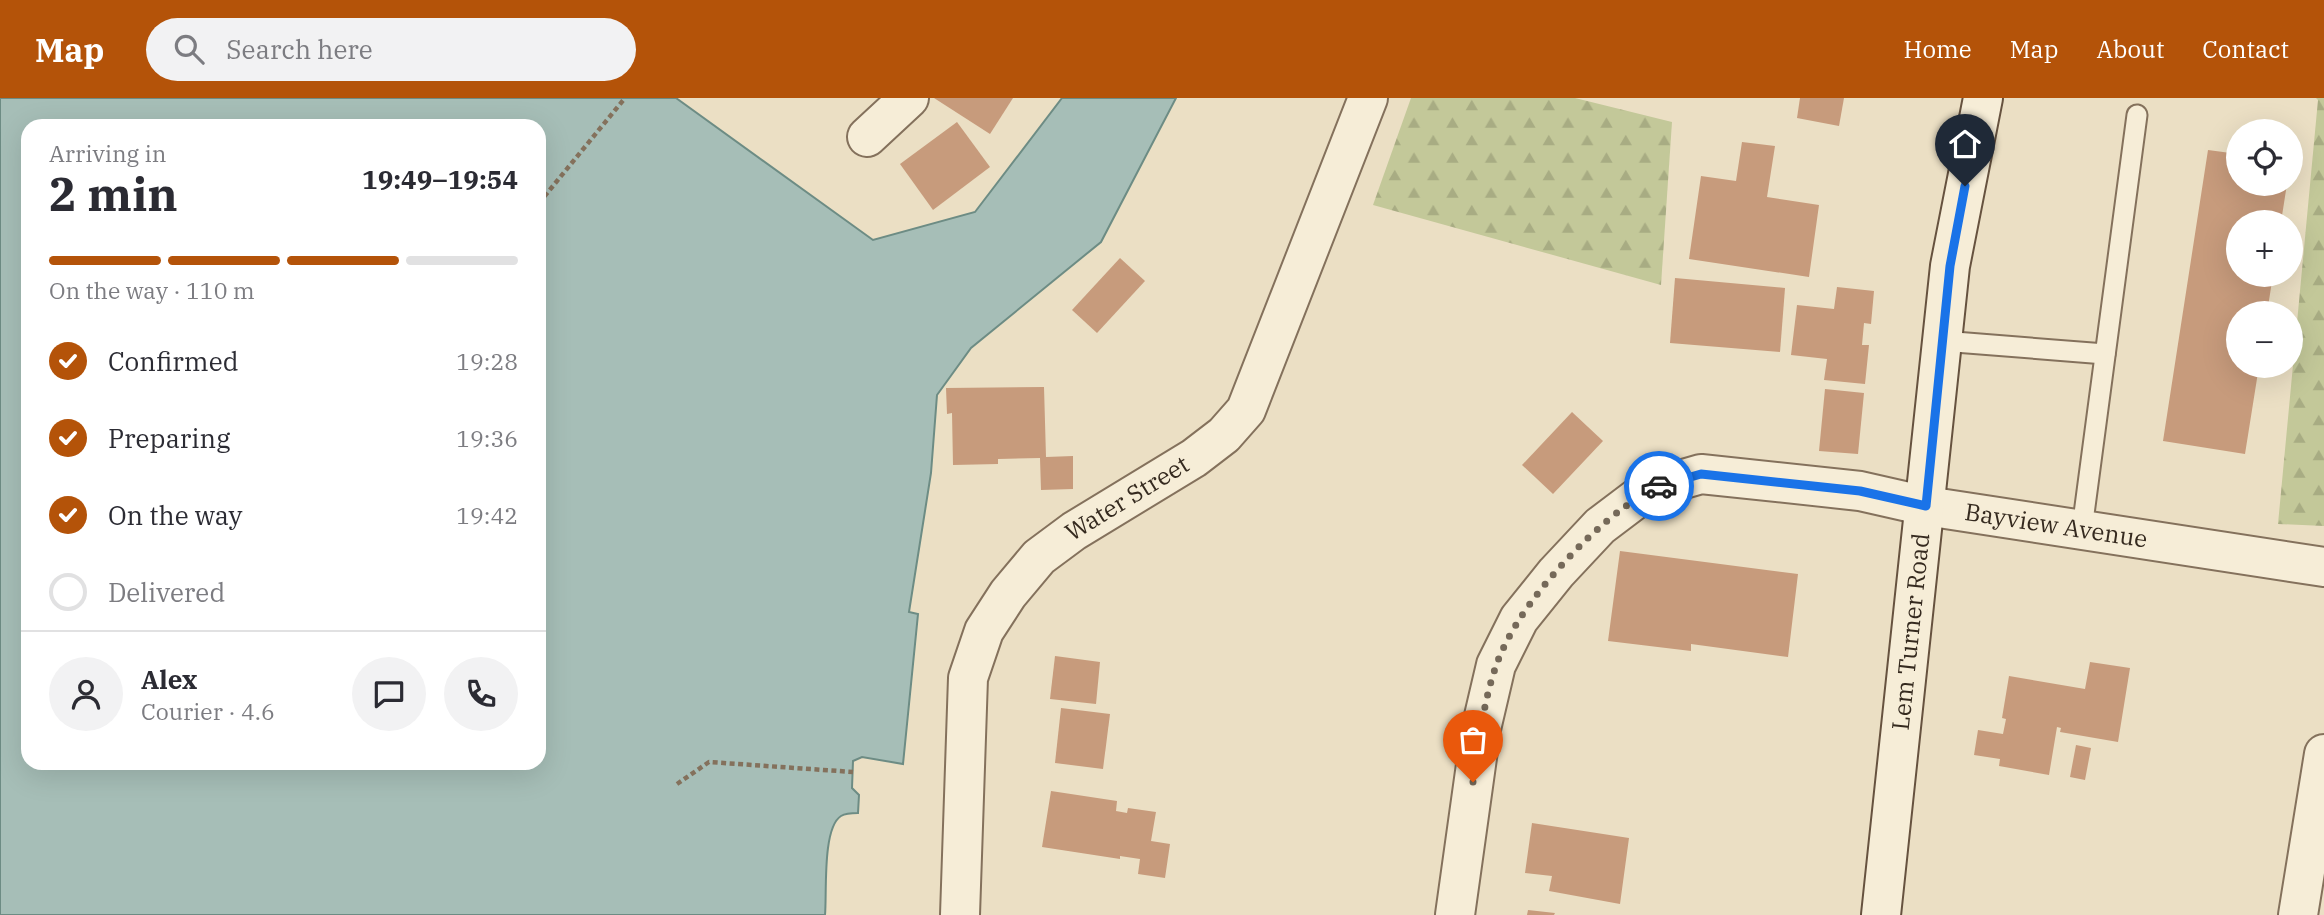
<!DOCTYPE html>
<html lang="en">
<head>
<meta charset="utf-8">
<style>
	body { margin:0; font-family:"IBM Plex Serif",serif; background:#f2f2f3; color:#2b2b33; height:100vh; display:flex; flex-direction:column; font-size:26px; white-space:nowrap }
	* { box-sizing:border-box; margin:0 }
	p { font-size:23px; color:#7c7c81 }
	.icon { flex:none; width:38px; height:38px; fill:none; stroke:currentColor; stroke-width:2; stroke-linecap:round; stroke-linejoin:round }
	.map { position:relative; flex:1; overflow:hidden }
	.details { position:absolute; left:21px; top:21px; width:525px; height:651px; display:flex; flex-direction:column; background:#fff; border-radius:21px; box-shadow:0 7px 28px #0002 }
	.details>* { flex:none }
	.controls { position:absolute; left:2226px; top:21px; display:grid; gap:14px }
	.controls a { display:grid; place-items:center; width:77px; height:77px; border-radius:50%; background:#fff; box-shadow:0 7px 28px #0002; font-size:35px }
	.pin { position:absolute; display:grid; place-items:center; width:60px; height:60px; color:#fff; margin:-72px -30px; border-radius:50% 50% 50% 0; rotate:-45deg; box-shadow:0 0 7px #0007 }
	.pin .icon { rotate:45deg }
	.courier { position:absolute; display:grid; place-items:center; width:70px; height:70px; margin:-35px; border:5px solid #1a73e8; border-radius:50%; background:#fff; color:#222; box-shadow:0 2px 9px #0007 }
	.summary em { font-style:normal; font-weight:700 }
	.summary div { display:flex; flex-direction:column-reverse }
	.summary { display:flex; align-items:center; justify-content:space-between; height:119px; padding:0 28px }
	h1 { font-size:46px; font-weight:700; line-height:52px }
	.bar { display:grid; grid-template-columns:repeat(4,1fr); gap:10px 7px; align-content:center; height:84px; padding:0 28px }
	.bar i { height:9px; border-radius:5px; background:#e1e1e2 }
	.bar .active { background:#b45309 }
	.bar p { grid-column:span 4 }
	.line { display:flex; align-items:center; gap:18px; padding:0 28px; border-top:2px solid #e1e1e2 }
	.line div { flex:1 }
	.round { display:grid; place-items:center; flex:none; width:74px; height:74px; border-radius:37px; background:#f2f2f3 }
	ol { padding:0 28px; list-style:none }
	li { display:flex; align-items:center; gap:21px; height:77px }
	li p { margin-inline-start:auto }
	li .icon { padding:7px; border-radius:50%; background:#b45309; color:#fff; stroke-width:4 }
	li:last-child { color:#7c7c81 }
	li i { width:38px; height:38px; border:4px solid #e1e1e2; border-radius:50% }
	header { display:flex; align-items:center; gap:42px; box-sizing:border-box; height:98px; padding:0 35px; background:#b45309; color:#fff }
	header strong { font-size:33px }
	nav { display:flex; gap:38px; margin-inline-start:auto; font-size:24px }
	.search { width:490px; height:63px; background:#f2f2f3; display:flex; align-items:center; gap:18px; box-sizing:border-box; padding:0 24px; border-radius:38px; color:#7c7c81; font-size:26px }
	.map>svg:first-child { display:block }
</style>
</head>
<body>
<header>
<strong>Map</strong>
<div class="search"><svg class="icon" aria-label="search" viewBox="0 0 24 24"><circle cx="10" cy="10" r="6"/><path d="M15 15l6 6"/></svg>Search here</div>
<nav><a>Home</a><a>Map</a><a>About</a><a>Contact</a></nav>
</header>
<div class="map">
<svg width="2324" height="817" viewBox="0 0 2324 817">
	<defs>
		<pattern id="forest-firs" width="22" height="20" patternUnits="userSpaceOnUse" patternTransform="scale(1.75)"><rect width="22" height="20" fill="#c3c899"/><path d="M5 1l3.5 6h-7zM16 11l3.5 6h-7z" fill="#a8ac83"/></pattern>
	</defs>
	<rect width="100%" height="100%" fill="#ebdfc4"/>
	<!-- forest -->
	<g fill="url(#forest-firs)">
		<path d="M1411,0H1575L1672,24L1661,187L1373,107Z"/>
		<path d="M2316,0H2324V428L2278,426L2318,2Z"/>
	</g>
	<!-- water -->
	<path fill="#a6beb7" stroke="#6d8c84" stroke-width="2" fill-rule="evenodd" d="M0,0H676L873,142L975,114L1062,0H1176L1101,144L971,250L937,297L931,375L909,514L918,516L903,666L862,659L853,663L852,690L859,697L858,715C852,715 846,715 841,718C822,730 827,796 825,817H0ZM28,28H539V665H28Z"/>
	<!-- building -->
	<g fill="#c79b7c">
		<path d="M934,0H1013L990,36Z"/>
		<path d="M1800,0H1844L1839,28L1797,20Z"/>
		<path d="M957,24L990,69L933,112L900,66Z"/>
		<path d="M1742,44L1775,48L1767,99L1819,107L1809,179L1689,161L1701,78L1736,83Z"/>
		<path d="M2208,52L2238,56V86H2287L2281,124H2238V177H2273L2267,215H2238V268H2259L2245,356L2163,343Z"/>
		<path d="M1120,160L1145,183L1097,235L1072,212Z"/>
		<path d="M1675,180L1785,190L1780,254L1670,245Z"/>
		<path d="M1837,189L1874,193L1871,226L1864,225L1862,247H1869L1865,286L1824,282L1827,261L1791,257L1797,207L1834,211Z"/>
		<path d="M1044,289L1046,359L1073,358V391L1041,392L1040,360L998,361V366L953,367L952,315L947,316L946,290Z"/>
		<path d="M1825,291L1864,295L1858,356L1819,353Z"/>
		<path d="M1572,314L1603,343L1553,396L1522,367Z"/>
		<path d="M1620,453L1798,476L1788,559L1691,546V553L1608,543Z"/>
		<path d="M1055,558L1100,564L1096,606L1050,601Z"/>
		<path d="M2090,564L2130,570L2118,644L2060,634L2061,630L2057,629L2049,677L1999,668L2000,661L1974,657L1978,632L2003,636L2006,621L2002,620L2009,578L2085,591Z"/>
		<path d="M1061,610L1110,616L1103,671L1055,665Z"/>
		<path d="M2076,647L2091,650L2085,682L2070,679Z"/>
		<path d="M1051,693L1117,703L1116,713L1127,715L1128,710L1156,714L1151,743L1170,746L1165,780L1138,776L1140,761L1120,758V761L1042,749Z"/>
		<path d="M1532,725L1629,740L1620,806L1549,793L1552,778L1525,775Z"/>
		<path d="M1528,812L1555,815L1554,817H1527Z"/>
	</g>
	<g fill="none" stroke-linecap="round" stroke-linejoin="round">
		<!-- service casing -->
		<g stroke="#84715c" stroke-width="23">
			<g id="service">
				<path d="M1942,243L2105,256"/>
				<path d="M2082,431L2137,17"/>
			</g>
		</g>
		<!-- minor casing -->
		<g stroke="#84715c" stroke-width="42">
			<g id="minor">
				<path d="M867,39L909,0"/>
				<path id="s1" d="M960,817L968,580L984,533L1008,496L1039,459L1074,433L1194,360L1224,337L1246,312L1368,0"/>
				<path id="s2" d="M1455,817L1481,631L1496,567L1519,521L1556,475L1600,428L1649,391L1701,376L1860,393L1926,408L2324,469"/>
				<path d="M2298,817L2324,656"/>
			</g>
		</g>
		<!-- secondary casing -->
		<g stroke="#66523f" stroke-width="42">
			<g id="secondary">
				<path id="s3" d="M1881,817L1950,168L1983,0"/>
			</g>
		</g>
		<!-- path -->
		<g stroke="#84715c" stroke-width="4.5" stroke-dasharray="5 3.5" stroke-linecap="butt">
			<path d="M539,105L625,0"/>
			<path d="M677,686L709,664L853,674"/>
		</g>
		<!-- service -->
		<use href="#service" stroke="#f6edd7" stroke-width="19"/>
		<!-- minor -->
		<use href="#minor" stroke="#f6edd7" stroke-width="38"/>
		<!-- secondary -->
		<use href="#secondary" stroke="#f6edd7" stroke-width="38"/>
	</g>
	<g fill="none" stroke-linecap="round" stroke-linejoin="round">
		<!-- done -->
		<path stroke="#756959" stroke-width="7" stroke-dasharray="0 12.6" d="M1473,684C1479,645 1483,605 1496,568C1515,512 1577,445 1623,410C1635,402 1645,392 1659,388"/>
		<!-- route -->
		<path stroke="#1a73e8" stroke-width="9" d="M1659,388L1701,376L1860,393L1926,408L1950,168L1965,88"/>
	</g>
	<g text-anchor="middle" stroke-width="6" stroke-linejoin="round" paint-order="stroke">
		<!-- street labels -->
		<g font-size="24" fill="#352a1f" stroke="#f3ead3">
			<text dy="8" stroke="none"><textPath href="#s1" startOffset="485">Water Street</textPath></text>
			<text dy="8" stroke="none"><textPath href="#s2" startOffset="903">Bayview Avenue</textPath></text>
			<text dy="8" stroke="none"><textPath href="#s3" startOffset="285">Lem Turner Road</textPath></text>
		</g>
	</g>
</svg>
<div class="controls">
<a><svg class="icon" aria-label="locate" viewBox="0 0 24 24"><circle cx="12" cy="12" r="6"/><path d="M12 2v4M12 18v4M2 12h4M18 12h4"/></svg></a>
<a>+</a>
<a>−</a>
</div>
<div class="pin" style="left:1473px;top:684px;background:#ea580c"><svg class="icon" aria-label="bag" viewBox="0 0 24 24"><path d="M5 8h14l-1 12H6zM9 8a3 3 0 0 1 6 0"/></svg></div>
<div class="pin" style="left:1965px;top:88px;background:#1f2937"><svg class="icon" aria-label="home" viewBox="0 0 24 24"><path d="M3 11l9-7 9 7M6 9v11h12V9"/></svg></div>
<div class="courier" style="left:1659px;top:388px"><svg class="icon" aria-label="car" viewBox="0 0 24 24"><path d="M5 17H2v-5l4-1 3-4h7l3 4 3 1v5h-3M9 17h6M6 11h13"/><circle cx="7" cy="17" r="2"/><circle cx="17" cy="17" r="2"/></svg></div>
<section class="details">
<div class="summary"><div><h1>2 min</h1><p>Arriving in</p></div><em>19:49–19:54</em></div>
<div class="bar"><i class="active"></i><i class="active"></i><i class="active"></i><i></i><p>On the way · 110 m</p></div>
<ol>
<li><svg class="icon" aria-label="check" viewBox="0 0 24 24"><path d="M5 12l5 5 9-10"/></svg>Confirmed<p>19:28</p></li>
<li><svg class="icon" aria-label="check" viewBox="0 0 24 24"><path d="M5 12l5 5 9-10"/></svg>Preparing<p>19:36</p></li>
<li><svg class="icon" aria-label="check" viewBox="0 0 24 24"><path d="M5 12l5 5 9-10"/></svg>On the way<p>19:42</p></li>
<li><i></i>Delivered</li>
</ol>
<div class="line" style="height:126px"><a class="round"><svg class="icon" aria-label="person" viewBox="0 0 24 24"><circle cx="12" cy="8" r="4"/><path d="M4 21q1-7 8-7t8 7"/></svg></a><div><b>Alex</b><p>Courier · 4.6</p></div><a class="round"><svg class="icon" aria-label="chat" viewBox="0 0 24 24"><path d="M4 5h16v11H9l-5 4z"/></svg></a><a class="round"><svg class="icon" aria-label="phone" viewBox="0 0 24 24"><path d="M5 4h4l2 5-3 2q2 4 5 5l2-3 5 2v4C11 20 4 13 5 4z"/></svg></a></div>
</section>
</div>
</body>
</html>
